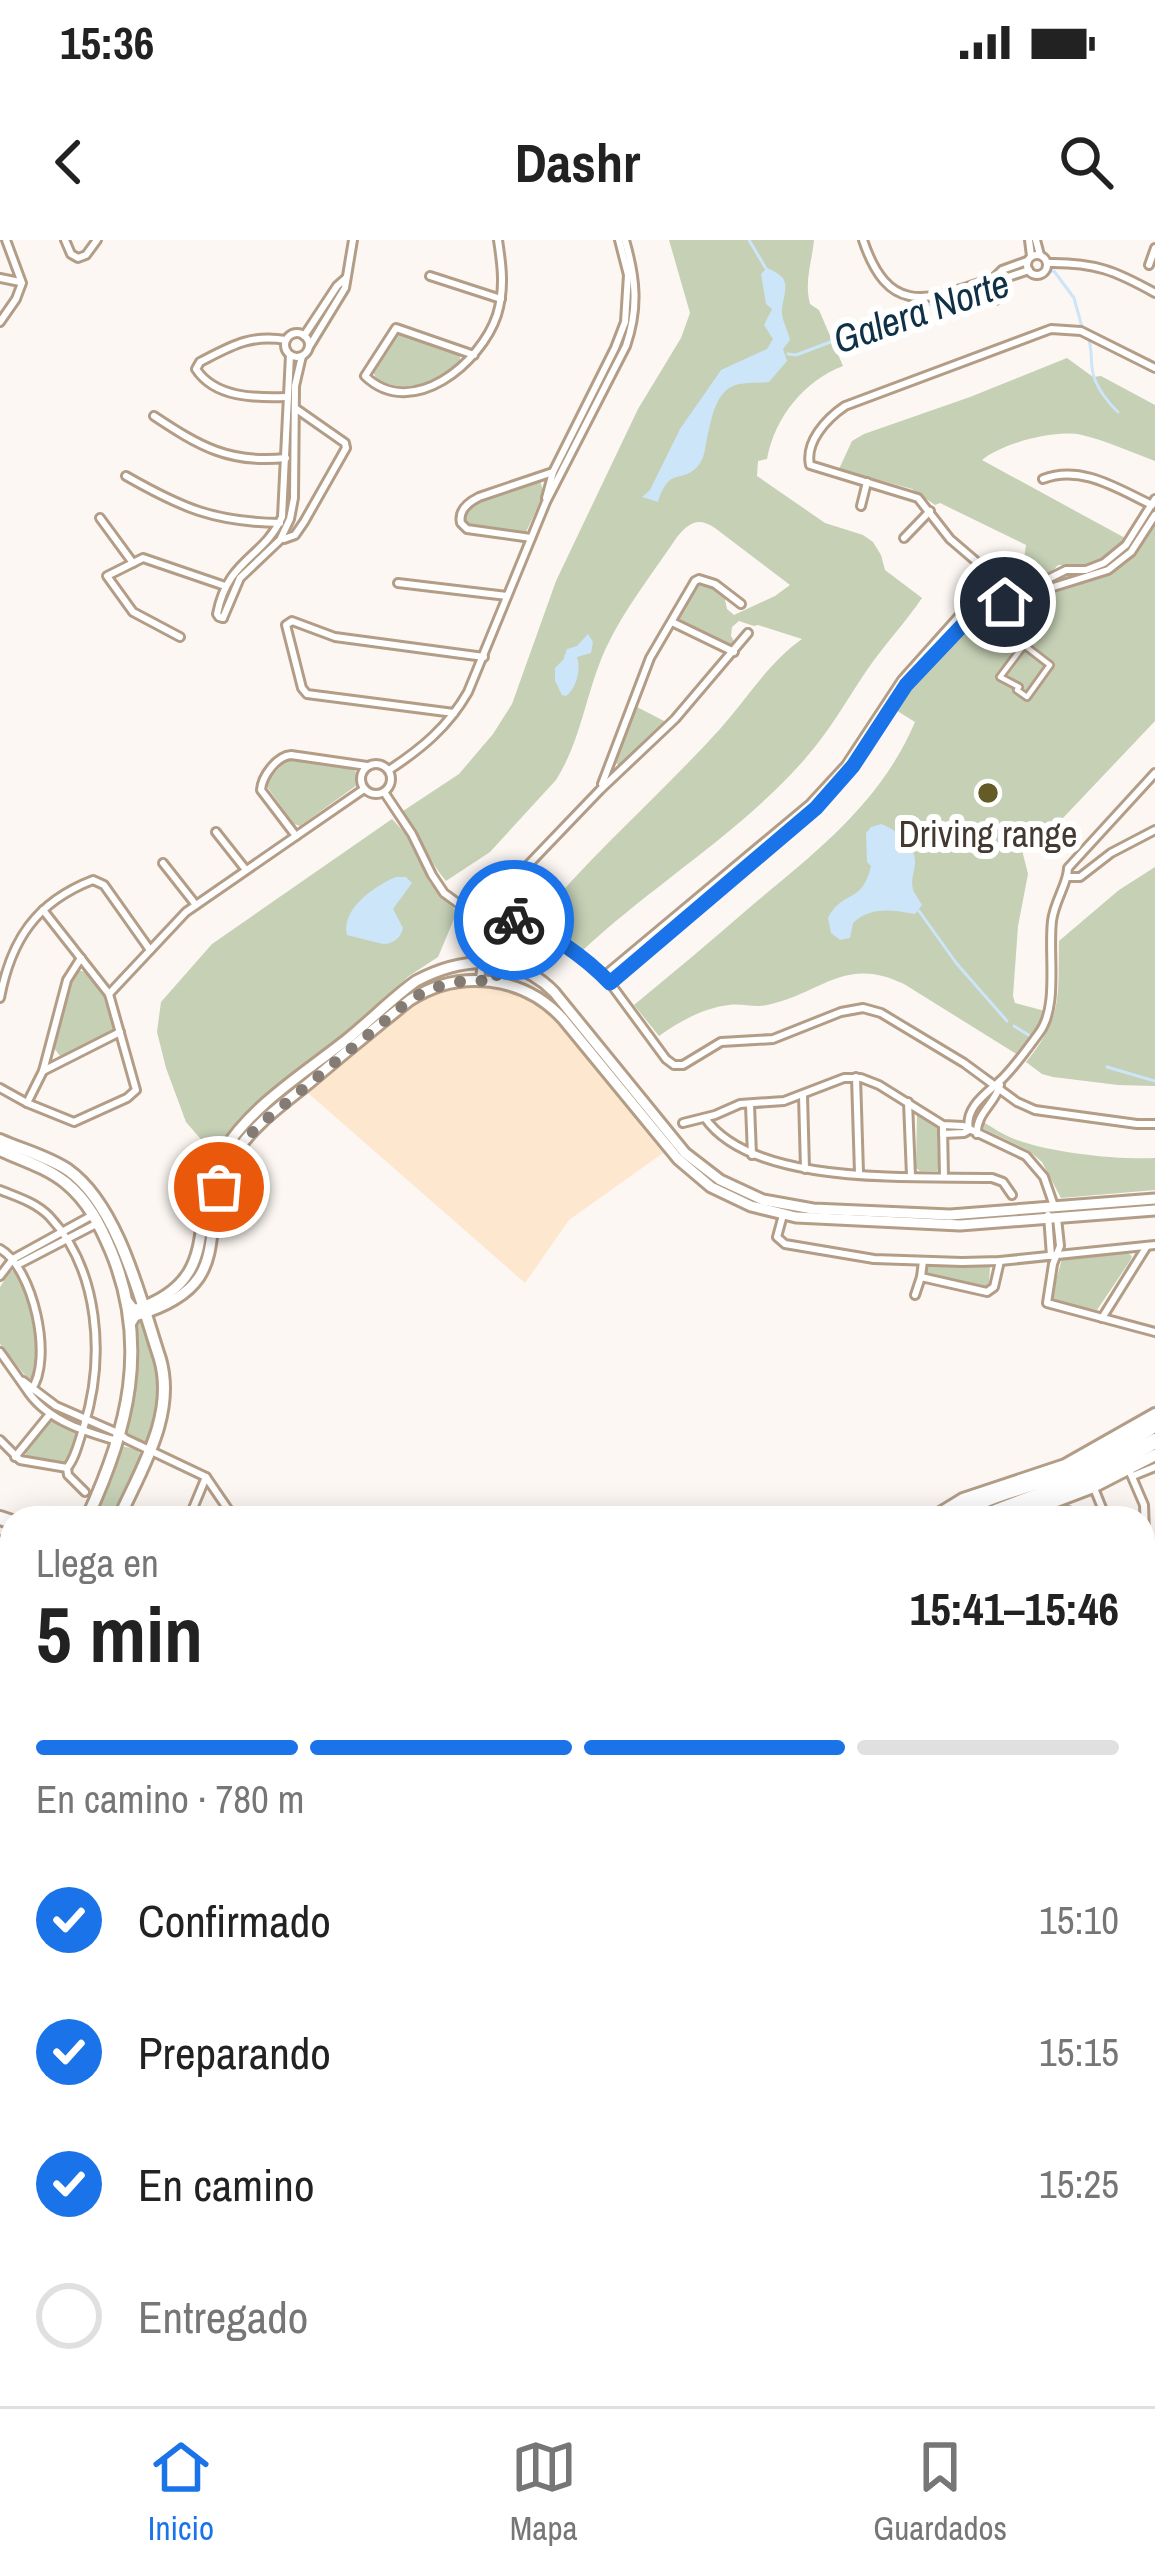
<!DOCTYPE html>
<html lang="es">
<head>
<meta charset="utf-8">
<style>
	body { margin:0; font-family:"Archivo Narrow",sans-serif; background:#f6f6f6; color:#222; height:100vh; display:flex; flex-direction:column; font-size:45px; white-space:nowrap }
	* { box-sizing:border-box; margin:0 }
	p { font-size:39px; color:#767676 }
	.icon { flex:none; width:66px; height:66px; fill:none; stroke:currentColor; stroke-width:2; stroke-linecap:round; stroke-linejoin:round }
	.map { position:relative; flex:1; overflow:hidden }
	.drawer { position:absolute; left:0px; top:1266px; width:1155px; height:900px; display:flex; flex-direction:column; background:#fff; border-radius:36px 36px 0 0; box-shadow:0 6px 30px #0003 }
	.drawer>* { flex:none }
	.pin { position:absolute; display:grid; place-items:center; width:102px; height:102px; color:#fff; margin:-51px; border:6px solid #fff; border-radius:50%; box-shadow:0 3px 12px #0007 }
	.courier { position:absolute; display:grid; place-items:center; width:120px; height:120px; margin:-60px; border:9px solid #1a73e8; border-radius:50%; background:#fff; color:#222; box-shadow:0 3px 15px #0007 }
	.overview em { font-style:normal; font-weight:700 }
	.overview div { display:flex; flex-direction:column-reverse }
	.overview { display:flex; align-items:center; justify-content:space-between; height:204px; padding:0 36px }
	h1 { font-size:78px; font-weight:700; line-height:90px }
	.bar { display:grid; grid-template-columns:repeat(4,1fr); gap:18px 12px; align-content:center; height:144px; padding:0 36px }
	.bar i { height:15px; border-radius:9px; background:#e0e0e0 }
	.bar .on { background:#1a73e8 }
	.bar p { grid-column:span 4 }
	ol { padding:0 36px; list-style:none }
	li { display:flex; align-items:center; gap:36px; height:132px }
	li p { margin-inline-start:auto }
	li .icon { padding:12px; border-radius:50%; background:#1a73e8; color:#fff; stroke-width:4 }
	li:last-child { color:#767676 }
	li i { width:66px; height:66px; border:6px solid #e0e0e0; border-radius:50% }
	.status { display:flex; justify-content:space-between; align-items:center; height:84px; padding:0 60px; background:#fff; direction:ltr }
	.status svg { height:33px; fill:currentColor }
	header { display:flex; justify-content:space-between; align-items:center; height:156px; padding:0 36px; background:#fff; font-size:54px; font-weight:700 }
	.tab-bar { display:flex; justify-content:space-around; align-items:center; height:168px; border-top:3px solid #e0e0e0; background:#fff; font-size:33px; color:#767676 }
	.tab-bar a { display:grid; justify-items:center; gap:6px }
	.tab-bar .on { color:#1a73e8 }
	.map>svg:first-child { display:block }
</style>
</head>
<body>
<div class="status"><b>15:36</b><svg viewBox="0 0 49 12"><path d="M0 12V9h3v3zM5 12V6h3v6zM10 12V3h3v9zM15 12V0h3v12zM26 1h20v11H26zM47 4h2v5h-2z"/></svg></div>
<header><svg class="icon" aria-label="back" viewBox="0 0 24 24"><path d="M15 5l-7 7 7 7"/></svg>Dashr<svg class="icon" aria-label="search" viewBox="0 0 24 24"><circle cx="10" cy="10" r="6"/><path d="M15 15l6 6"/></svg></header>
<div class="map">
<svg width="1155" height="2166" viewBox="0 0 1155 2166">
	<rect width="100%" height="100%" fill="#fcf7f2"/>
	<!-- built -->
	<g fill="#fee7cf">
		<path d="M488,745L518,753L539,764L563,786L663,913L569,980L525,1043L308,853L420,759L461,746Z"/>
		<path d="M484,2154H653L640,2166H616L610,2161L594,2157L579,2166H488Z"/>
	</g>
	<!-- industrial -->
	<path fill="#feeada" d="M1143,1313L1155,1316V2098L1143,2077Z"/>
	<!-- green -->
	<g fill="#c5d0b5">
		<path d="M669,0H814C812,22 804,41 810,64L819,70L843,126C804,141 775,177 767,219L758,221L757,236L825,283L863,295L873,302L881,315L885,330L922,358C905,383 884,405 867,430C846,461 829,492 804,520C739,594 652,645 581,712L537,680C594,612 660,555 720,489C747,459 768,423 802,399L758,385L754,386L739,381L732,387L731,396L735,403L728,406L679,380L677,374L697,344L710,345L724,355L727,369L734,375L775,356L790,345L715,288C698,277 690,282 677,297C653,333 624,369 606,408C586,451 582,499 556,540L490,612L446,641C428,620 419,594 403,571L459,534L493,494L512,464L556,341L638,169L681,98L690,73Z"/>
		<path d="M396,92H401L456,112L460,115V122C431,143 412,154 377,140L373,132Z"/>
		<path d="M1067,118L1093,137L1101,136L1155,165V221C1131,212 1107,201 1082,195C1056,189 1002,203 982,220L1125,298C1106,324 1088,326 1058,325C1047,339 1038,337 1022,333L1026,305L940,263L935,265L912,249L839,229L852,201L864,194L970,157Z"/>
		<path d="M533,241H540L543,250L541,260L526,292L469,285L464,282L466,271L478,261Z"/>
		<path d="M1155,283V481L1063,578L1031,591L1020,602L1028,634L1018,686L1013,756L1015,763L1045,771L1040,786L1018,815L904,744C844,715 821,754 767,765C755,768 742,763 729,765C703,768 680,781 659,796L634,765C675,731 716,697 756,662C820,609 882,560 915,482L894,469L917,437L980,373L1107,336L1128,322Z"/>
		<path d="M635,466L666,482L620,526L616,523Z"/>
		<path d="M287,519L351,527L356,532L357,545L300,586L294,584L265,544Z"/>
		<path d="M392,579L405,593L430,643L457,672L438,717L409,736L330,808L242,879L211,911L186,882L166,828L157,792L161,762L212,704Z"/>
		<path d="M1155,627V846L1118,845L1053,837L1042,834L1026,822C1063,777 1058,757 1059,701L1119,650Z"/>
		<path d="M77,730L86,732L107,760L114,791L60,816L54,808L71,740Z"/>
		<path d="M917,874L939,886V927L937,931H920L916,928Z"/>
		<path d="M982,881C993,888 1005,896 1017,900C1052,913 1118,920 1155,918V950L1061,958L1042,922L1028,910L984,889Z"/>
		<path d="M1126,1012L1132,1016L1130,1021L1097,1070L1055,1062L1051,1058L1062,1019Z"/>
		<path d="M930,1024L990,1026L989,1044L984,1047L928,1034L926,1028Z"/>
		<path d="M16,1029C37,1058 37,1098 36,1133L33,1138L28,1139L0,1104V1047L10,1032Z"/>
		<path d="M141,1078L161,1142L158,1177L146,1203L124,1193L136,1103V1080Z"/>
		<path d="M51,1179L77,1191L67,1221L59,1223L26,1216L25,1208Z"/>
		<path d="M122,1206L138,1210L141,1216L113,1278H91Z"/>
	</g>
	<!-- water -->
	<g fill="#cce5f8">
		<path d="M767,28C794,39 784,48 782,70C781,79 788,90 790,100L783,109L787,121L769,142C760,143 750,142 740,144C715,148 712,179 707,198C705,207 705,218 698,226C680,245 670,225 658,262L642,257L650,250L680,189L721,130L767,109L773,99L764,85L772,69L766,64L761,34Z"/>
		<path d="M588,394L593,402L591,413L577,417C581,429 577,448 566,456L562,455L555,441V428L563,420L567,409L577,406Z"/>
		<path d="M881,584C895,589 913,602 915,619C916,629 910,638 913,649C914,653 920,661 922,665L915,674C892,670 871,666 853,683L850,698L840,700L831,693L828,678C843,649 862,665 871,626L867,622L866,593L871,587Z"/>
		<path d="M396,637H406L412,643L393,669L403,688C401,698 393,704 383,704L347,695C341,669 374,646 396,637Z"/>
	</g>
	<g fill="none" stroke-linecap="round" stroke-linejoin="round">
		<!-- stream -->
		<g stroke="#cce5f8" stroke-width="3">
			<path d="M749,0L768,32"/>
			<path d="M1026,33L1054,31L1074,58L1082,87"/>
			<path d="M1087,95C1094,109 1089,122 1094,137C1098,149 1109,164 1118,172"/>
			<path d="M788,114L796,115L965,51"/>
			<path d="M919,671L957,724L1007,781"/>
			<path d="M1014,786L1030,796"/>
			<path d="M1107,827L1155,841"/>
			<path d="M0,1592L12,1591"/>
		</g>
		<!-- pedestrian casing -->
		<g stroke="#b39d87" stroke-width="10">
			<path id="pedestrian" d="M1024,405L1050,425L1027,457L1017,450L1019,447L1000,437Z"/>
		</g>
		<!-- minor casing -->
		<g stroke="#b39d87" stroke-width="12">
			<g id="minor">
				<path d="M65,0L71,14L78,18L86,15L97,0"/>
				<path d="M863,0C890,81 932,58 994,38L1002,39L1029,30"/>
				<path d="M1029,0L1031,16"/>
				<path d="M1036,0L1040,15"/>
				<circle cx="1037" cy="25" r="10"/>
				<path d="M1048,23C1094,22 1116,31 1155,53"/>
				<path d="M1149,25L1155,8"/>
				<path d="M430,36L501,59"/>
				<path d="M0,38L20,42"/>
				<path d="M994,38L1002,30L1027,21"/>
				<path d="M987,42L996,60"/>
				<path d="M0,82L16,59L22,43L6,0"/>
				<circle cx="297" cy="105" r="12"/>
				<path d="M304,96L337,46L346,38"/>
				<path d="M309,107L345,48L353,0"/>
				<path d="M474,115L396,88L365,136C412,181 481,123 497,75C505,49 502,26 498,0"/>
				<path d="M286,157C255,158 215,158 196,129L200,122C231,106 250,94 286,100"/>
				<path d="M154,176C199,206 229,224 286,218"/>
				<path d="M126,236C182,268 214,282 280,283"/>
				<path d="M1043,239C1081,224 1118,249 1152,265"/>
				<path d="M546,258L553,232L615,108L625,82L628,35L619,0"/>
				<path d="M861,266L867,242"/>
				<path d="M100,278L133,323"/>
				<path d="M531,298L467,289L461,283C458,270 469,262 479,257L553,232"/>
				<path d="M904,298L930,271"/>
				<path d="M284,299L295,295L304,282L346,208L345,203L295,168"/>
				<path d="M986,325L1037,342"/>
				<path d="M398,343L507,356"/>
				<path d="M1005,362L992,335L950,299L918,258L810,225C805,202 826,179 845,166L1051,89L1081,91L1155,128"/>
				<path d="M223,378L219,377L217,374C228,318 263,319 282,277L290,115"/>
				<path d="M223,378L240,338L280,300L290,279L294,258L295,146L302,116"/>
				<path d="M672,382L734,412"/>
				<path d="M180,397L133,372L107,336L143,318L225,346"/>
				<path d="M454,473L307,454L302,448L286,385L292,381L335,397L484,417"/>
				<circle cx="376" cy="539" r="15"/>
				<path d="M389,530C421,509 448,487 468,452L546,262L626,106C639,68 636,38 625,0"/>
				<path d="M602,544L650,418L695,341L699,339L715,344L741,364"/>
				<path d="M384,552L412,594L432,635L444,653L467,670L538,688L593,727L610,743L666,819L674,825H683L721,802L773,799L841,772L863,768L881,773L964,823L1017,862L1035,870L1137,884H1155"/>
				<path d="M216,592L246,630"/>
				<path d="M296,596L261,550C262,536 277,516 291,515L367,526"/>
				<path d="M163,623L196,665"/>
				<path d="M1068,637H1080L1111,613L1155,590"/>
				<path d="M604,736L810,564L846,525L902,440L969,365L980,359L1040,343L1066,330H1086L1104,323L1126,305L1155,259"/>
				<path d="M480,740L487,675L494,670L505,649L600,550L675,479L748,393"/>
				<path d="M496,740L501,677"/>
				<path d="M610,743L816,569L862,514L906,445L976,371L1108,330L1131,312L1155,275"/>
				<path d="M109,754L186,672L364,549"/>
				<path d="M0,758C11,700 36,662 93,640L104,645L150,710"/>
				<path d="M43,831L120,792"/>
				<path d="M856,837L859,933"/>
				<path d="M0,848L27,863L74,882L127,858L136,850L109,754L43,670"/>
				<path d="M803,855L805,929"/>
				<path d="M908,862L911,936"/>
				<path d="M27,863L43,831L67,740L81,718"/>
				<path d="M750,865L752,915"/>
				<path d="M705,878C753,947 915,936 992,938L1003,942L1012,955"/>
				<path d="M683,883L715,875L740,864L784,861L844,838H861L879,845L943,885L963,886L1026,916L1044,937L1054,966"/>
				<path d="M943,887L944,937"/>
				<path d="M969,890C964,866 989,852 1003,838C1016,825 1028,808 1039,793C1059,767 1048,714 1052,681C1054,662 1068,643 1068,628L1155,533"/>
				<path d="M943,894L964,893L969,890"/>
				<path d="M977,894C976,873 995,864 1000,845"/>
				<path d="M0,950C17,957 35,962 49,976C100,1030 105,1118 84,1186C79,1200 76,1217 67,1228"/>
				<path d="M783,975L777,997L785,1004L874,1019L962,1022L1000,1021L1155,1005"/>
				<path d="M1048,975L1051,1016"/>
				<path d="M1057,978L1060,1006L1053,1024L1047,1063L1155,1092"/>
				<path d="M0,1009C33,1027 54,1120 31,1150"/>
				<path d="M923,1021L921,1037L987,1052L994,1047L1000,1021"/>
				<path d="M19,1024L98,983"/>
				<path d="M0,1036L13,1019L91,976"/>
				<path d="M915,1055L921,1037"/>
				<path d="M1102,1078L1147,1006"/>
				<path d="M0,1112C10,1126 20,1140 29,1153C49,1181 86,1192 117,1201"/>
				<path d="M23,1141L56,1166L120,1194L126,1199L206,1237L234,1278"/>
				<path d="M0,1200L20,1220L67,1228"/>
				<path d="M15,1217L50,1174"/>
				<path d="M67,1228L68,1235L85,1252"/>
				<path d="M1129,1230L1144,1265L1145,1292"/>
				<path d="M1133,1236L1155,1227"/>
				<path d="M1094,1248L1106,1278"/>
				<path d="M1068,1271L1092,1278"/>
				<path d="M189,1278L206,1237"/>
				<path d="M0,1377L6,1381L0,1388"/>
				<path d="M0,1393L12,1403"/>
				<path d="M0,1524L12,1514"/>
				<path d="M0,1528L12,1531"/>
				<path d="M0,1635L12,1637"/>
				<path d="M0,1748L12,1739"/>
				<path d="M0,1847L12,1872"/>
				<path d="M0,1889L12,1881"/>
				<path d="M0,2077L11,2065"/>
				<path d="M1143,2119L1155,2129"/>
				<path d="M0,2124L12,2132"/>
				<path d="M47,2154L77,2166"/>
				<path d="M74,2154L103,2166"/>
				<path d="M203,2154L223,2161L241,2154"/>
				<path d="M855,2154L858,2166"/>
				<path d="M9,2166L14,2154"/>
				<path d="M479,2166V2154"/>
				<path d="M1138,2166L1155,2154"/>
			</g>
		</g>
		<!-- tertiary casing -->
		<g stroke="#b39d87" stroke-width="15">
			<g id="tertiary">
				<path d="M127,1061L134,1070C228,1039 184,976 223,912C251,866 303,834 345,801C369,782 391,759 416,741C461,717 515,712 554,752L685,913L720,940L763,960L813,969L950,975L1155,959"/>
				<path d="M130,1084L135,1076C247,1043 189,984 235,914C253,885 282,865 309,843C342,815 376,787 410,760C459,728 524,736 563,779L678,919L711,947L751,966L796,977L960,985L1155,970"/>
				<path d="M1143,1631L1155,1637"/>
			</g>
		</g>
		<!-- secondary casing -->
		<g stroke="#b39d87" stroke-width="16">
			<g id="secondary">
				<path d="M0,900C22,910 47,916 68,930C119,966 141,1062 160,1119C176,1175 141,1229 119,1278"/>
				<path d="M0,910C22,920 46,927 66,943C88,961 100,985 111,1011C150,1105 128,1190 87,1278"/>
				<path d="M932,1278L963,1259L1065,1225L1155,1174"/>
				<path d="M1012,1278L1093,1247L1155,1215"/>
				<path d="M1143,1876L1155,1879"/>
				<path d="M1143,1893L1155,1896"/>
				<path d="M738,2154L741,2166"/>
				<path d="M782,2154L787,2166"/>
				<path d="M921,2154L956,2166"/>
				<path d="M952,2154L990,2166"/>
				<path d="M41,2166L46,2154"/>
				<path d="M56,2166L61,2154"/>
				<path d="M805,2166L819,2154"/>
			</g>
		</g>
		<!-- primary casing -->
		<g stroke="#b39d87" stroke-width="18">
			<g id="primary">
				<path d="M0,1278L12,1282"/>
				<path d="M0,1303L12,1308"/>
				<path d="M1095,2154L1106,2166"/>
				<path d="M1110,2154L1121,2166"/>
			</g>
		</g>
		<!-- trunk casing -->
		<g stroke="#b39d87" stroke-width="20">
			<g id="trunk">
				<path d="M947,1278C983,1256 1023,1247 1063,1234C1096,1222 1126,1205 1155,1184"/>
				<path d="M980,1278L1103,1231L1155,1201"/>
				<path d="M754,2154L757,2166"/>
				<path d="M766,2154L771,2166"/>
			</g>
		</g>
		<!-- pedestrian -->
		<use href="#pedestrian" stroke="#fff" stroke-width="4.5"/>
		<!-- minor -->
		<use href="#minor" stroke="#fff" stroke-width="6"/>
		<!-- tertiary -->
		<use href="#tertiary" stroke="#fff" stroke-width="9"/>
		<!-- secondary -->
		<use href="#secondary" stroke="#fff" stroke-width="10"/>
		<!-- primary -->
		<use href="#primary" stroke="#fff" stroke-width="12"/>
		<!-- trunk -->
		<use href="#trunk" stroke="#fff" stroke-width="14"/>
	</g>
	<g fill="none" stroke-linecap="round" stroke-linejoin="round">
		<!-- done -->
		<path stroke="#847c74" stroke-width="12" stroke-dasharray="0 21.6" d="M219,947L235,914L256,888L410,760C437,743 465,738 496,742L502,678L514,680"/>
		<!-- route -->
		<path stroke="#1a73e8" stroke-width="15" d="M514,680C546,688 587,719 610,743L816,568L853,526L906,445L976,371L1005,362"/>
	</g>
	<!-- markers -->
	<circle fill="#655b27" stroke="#fff" stroke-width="4.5" cx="988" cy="553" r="12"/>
	<g text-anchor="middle" stroke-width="12" stroke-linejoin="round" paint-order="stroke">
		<!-- poi labels -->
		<g font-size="36" fill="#433930" stroke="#fff">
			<text x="988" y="607">Driving range</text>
		</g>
		<!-- water labels -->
		<g font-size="39" font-style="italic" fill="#0f3147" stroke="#fff">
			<text transform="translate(921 71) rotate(-19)" y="14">Galera Norte</text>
		</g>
	</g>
</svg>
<div class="pin" style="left:219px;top:947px;background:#ea580c"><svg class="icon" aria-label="bag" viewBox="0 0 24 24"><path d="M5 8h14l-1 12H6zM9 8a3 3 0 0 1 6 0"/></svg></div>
<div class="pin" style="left:1005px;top:362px;background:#1f2937"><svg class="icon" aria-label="home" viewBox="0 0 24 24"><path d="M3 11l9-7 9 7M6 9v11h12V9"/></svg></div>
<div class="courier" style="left:514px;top:680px"><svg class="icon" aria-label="bike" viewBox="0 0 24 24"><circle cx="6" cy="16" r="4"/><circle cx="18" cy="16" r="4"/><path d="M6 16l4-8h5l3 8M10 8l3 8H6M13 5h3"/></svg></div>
<section class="drawer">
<div class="overview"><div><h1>5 min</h1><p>Llega en</p></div><em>15:41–15:46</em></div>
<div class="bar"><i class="on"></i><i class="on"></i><i class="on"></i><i></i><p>En camino · 780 m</p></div>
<ol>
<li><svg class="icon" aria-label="check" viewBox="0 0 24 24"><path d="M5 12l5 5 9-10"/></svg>Confirmado<p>15:10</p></li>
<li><svg class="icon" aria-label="check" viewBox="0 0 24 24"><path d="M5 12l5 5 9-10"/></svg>Preparando<p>15:15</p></li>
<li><svg class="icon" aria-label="check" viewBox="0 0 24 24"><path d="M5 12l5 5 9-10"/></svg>En camino<p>15:25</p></li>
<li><i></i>Entregado</li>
</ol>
</section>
</div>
<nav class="tab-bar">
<a class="on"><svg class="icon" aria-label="home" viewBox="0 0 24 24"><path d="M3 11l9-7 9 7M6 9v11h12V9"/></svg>Inicio</a>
<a><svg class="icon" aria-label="map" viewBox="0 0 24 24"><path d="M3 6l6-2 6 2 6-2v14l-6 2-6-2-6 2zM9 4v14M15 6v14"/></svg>Mapa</a>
<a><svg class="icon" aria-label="saved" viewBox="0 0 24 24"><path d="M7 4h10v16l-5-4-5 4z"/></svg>Guardados</a>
</nav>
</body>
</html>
